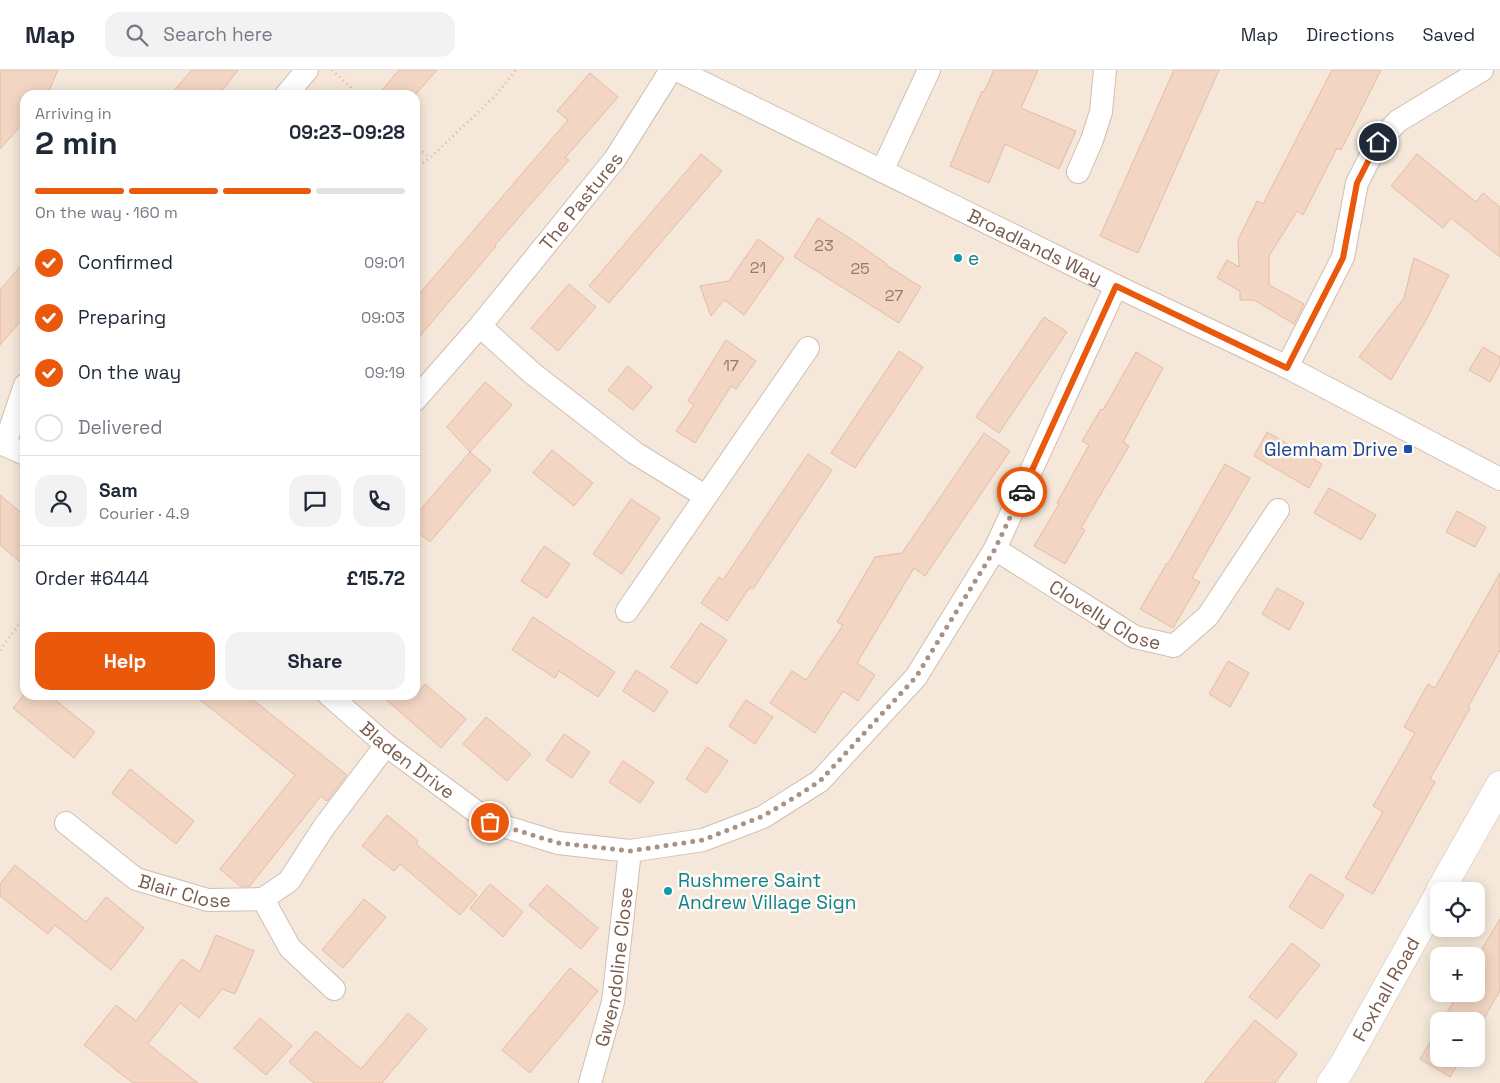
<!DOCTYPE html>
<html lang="en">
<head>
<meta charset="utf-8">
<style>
	body { margin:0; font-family:"Space Grotesk",sans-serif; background:#f2f2f3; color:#1f2937; height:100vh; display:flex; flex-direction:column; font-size:19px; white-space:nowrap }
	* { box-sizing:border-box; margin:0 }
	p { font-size:16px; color:#747a83 }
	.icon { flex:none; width:28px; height:28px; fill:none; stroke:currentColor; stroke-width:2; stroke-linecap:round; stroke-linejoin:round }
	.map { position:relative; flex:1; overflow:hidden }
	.side { position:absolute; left:20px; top:20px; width:400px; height:610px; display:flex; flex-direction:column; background:#fff; border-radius:15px; box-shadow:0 2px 12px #0003 }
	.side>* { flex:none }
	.fabs { position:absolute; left:1430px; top:812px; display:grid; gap:10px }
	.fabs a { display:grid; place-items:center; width:55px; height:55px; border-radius:10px; background:#fff; box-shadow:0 2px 12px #0003; font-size:25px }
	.pin { position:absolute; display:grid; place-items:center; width:42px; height:42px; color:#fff; margin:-21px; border:2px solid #fff; border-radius:50%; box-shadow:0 1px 5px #0007 }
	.courier { position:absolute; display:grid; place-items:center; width:50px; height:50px; margin:-25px; border:4px solid #ea580c; border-radius:50%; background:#fff; color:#222; box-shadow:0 1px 6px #0007 }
	.head em { font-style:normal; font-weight:700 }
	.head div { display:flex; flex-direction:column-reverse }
	.head { display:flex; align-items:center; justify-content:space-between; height:85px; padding:0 15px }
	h1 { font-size:32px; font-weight:700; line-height:38px }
	.bar { display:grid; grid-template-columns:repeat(4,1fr); gap:8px 5px; align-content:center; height:60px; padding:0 15px }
	.bar i { height:6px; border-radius:4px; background:#e0e1e3 }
	.bar .active { background:#ea580c }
	.bar p { grid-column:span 4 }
	.line { display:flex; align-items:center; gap:12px; padding:0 15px; border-top:1px solid #e0e1e3 }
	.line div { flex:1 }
	.round { display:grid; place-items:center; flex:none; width:52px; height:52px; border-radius:15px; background:#f2f2f3 }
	ol { padding:0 15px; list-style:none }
	li { display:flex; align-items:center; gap:15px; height:55px }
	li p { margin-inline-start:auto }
	li .icon { padding:5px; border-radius:50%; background:#ea580c; color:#fff; stroke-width:4 }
	li:last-child { color:#747a83 }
	li i { width:28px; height:28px; border:2px solid #e0e1e3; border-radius:50% }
	.primary-button { display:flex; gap:10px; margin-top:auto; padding:10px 15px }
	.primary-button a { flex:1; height:58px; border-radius:15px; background:#ea580c; color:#fff; font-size:20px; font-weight:700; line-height:58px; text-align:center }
	.primary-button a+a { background:#f2f2f3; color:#1f2937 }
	header { display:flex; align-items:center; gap:30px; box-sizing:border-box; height:70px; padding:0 25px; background:#fff; border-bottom:1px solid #e0e1e3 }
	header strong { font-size:24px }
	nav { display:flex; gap:28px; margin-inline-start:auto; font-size:18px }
	.search { width:350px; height:45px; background:#f2f2f3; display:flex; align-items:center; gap:12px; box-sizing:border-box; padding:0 18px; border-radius:15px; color:#747a83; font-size:19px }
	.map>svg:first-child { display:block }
</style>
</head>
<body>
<header>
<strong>Map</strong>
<div class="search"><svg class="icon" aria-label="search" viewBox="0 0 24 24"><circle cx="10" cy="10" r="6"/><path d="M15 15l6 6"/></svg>Search here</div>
<nav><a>Map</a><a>Directions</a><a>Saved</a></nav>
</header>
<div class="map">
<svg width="1500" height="1013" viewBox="0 0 1500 1013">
	<rect width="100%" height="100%" fill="#fdf6ec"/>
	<!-- residential -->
	<path fill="#f5e8da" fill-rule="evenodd" d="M0,0H1500V1013H0ZM25,25H415V625H25ZM1439,821H1476V859H1439ZM1439,886H1476V924H1439ZM1439,951H1476V989H1439Z"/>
	<!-- building -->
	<g fill="#f3d5c3" stroke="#e6bba3">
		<path d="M0,0H58L47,25H25V51L0,79Z"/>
		<path d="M192,0H238L219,25H170Z"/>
		<path d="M399,0H437L415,25H378Z"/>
		<path d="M994,0H1038L1021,38L1076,61L1059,99L1005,74L989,113L950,96L982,21L984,22Z"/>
		<path d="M1174,0H1219L1138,183L1100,166Z"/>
		<path d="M1332,0H1381L1341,80L1337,78L1303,145L1297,141L1269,186V215L1304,234L1294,254L1254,230H1240V221L1217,208L1227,190L1239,197L1238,170L1257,131L1263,134Z"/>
		<path d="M590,3L618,27L565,88L569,90L495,175L496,176L415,272V229L568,50L557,41Z"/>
		<path d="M701,84L722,101L609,233L589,216Z"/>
		<path d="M1417,84L1476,132L1483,123L1500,137V187L1451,148L1443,158L1391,116Z"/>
		<path d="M818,148L851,169L887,194L886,195L921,217L899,253L794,187Z"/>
		<path d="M758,169L784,188L744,245L724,230L711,246L700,216L729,211Z"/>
		<path d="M1414,188L1449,205L1425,252L1391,310L1359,287L1404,228Z"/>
		<path d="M25,191V246L0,275V220Z"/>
		<path d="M569,214L596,237L558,281L531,258Z"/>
		<path d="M1044,247L1067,262L999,363L976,347Z"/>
		<path d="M726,270L756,291L736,319L731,316L695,373L676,361L694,335L688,331Z"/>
		<path d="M1483,277L1500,287V294L1490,312L1469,300Z"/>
		<path d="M899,281L923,297L855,398L831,383Z"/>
		<path d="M1136,282L1163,298L1123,372L1129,376L1081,458L1085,460L1065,494L1034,476L1059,434L1057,433L1089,375L1082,371L1101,339L1103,340Z"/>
		<path d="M628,296L652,317L633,340L608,320Z"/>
		<path d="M485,312L512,335L470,382L447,357Z"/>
		<path d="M1267,362L1322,394L1309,418L1254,386Z"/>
		<path d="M984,363L1010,381L925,506L914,498L857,593L875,605L858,631L843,621L815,663L770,633L792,601L806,610L843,555L837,552L875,487L902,483Z"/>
		<path d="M552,380L593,413L574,436L533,403Z"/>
		<path d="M470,382L491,400L430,472L415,460V446Z"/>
		<path d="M808,384L832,400L753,519L750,517L727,551L701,533L719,507L723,510Z"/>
		<path d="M1225,394L1250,408L1192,508L1200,512L1173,558L1140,539L1167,493L1168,494Z"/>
		<path d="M1329,418L1376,445L1361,470L1314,443Z"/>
		<path d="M0,425L25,446V496L0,475Z"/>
		<path d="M631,429L660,448L622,504L593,484Z"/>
		<path d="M1457,441L1486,457L1475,477L1446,462Z"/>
		<path d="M544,476L570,494L547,528L521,511Z"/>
		<path d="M1500,503V580L1468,637L1470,638L1430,709L1435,712L1373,824L1345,808L1383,742L1373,736L1415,663L1404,657L1428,614L1435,618Z"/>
		<path d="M1277,518L1304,533L1289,560L1262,544Z"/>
		<path d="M533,547L615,602L598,627L559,601L555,608L512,580Z"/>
		<path d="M701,553L727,570L697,614L671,597Z"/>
		<path d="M1228,591L1249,603L1230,637L1209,624Z"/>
		<path d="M636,600L668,621L654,642L623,621Z"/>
		<path d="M425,614L466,649L441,678L381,625H416Z"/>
		<path d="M24,625H49L95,662L74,688L13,638Z"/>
		<path d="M194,625H247L347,705L327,731L321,726L250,816H240L220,799L295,705Z"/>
		<path d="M746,630L773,647L755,674L729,656Z"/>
		<path d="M486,647L531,684L507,711L463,674Z"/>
		<path d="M564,664L590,682L572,708L546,690Z"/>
		<path d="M707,677L728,691L706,723L686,709Z"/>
		<path d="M623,691L654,712L640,733L609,712Z"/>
		<path d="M130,699L194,751L176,774L112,723Z"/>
		<path d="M387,745L418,771L416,774L477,825L460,845L400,794L394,801L362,776Z"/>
		<path d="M15,795L86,852L106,827L144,858L111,900L55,855L48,864L0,826V814Z"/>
		<path d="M1310,804L1344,825L1322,859L1289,837Z"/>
		<path d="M490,814L523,842L503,867L470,838Z"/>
		<path d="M547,815L598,858L581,879L529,835Z"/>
		<path d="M364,829L386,847L343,898L322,880Z"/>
		<path d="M1500,849V921L1476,962V951H1442L1458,924H1476V889Z"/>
		<path d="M216,865L254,881L235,924L222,919L199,948L180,933L148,974L198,1013H133L84,975L116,935L136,951L182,889L200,902Z"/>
		<path d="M1292,873L1320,895L1277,949L1249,927Z"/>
		<path d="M570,898L598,921L530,1003L502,980Z"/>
		<path d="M408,943L427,959L382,1013H314L289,992L316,961L361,999Z"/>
		<path d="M260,948L292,976L266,1005L234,978Z"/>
		<path d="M1255,950L1297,984L1275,1013H1204Z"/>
		<path d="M1439,957V989H1461L1450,1007L1420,989Z"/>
	</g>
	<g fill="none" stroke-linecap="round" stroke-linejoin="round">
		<!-- street casing -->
		<g stroke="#d1beb0" stroke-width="24">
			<g id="street">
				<path id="s1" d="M677,0L1116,216L1287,297L1500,409"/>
				<path d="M286,25L307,0"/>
				<path d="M882,101L929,0"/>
				<path d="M1078,102L1092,70L1101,42L1105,0"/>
				<path d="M480,256L532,303L635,383L705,426"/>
				<path d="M1287,297L1343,187L1357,113L1378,72L1398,51L1482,0"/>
				<path id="s2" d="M415,330L480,256L615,89L671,0"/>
				<path d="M0,373L25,384"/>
				<path d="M5,374L25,315"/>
				<path id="s3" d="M995,479L1135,567L1174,576L1208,546L1278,440"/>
				<path d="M627,541L808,278"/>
				<path id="s4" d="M329,625L386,675L490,752L558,773L630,781L703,770L763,747L820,711L916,607L995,479L1116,216"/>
				<path id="s5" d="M66,753L136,809L208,830L263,829L290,878L334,919"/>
				<path d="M263,829L289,811L324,757L386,675"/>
				<path id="s6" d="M590,1013L613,932L630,781"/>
			</g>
		</g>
		<!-- secondary casing -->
		<g stroke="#d6c0b0" stroke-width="29">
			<g id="secondary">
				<path d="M1440,821L1500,715"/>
				<path id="s7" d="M1331,1013L1341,999L1439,824"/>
			</g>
		</g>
		<!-- path -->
		<g stroke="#d9b8a5" stroke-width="3" stroke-dasharray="1 4" stroke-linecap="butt">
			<path d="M332,0L359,25"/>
			<path d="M415,75L430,88"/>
			<path d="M415,99L430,88L496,25L516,0"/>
			<path d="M0,580L25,546"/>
		</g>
		<!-- street -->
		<use href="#street" stroke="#fff" stroke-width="22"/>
		<!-- secondary -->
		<use href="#secondary" stroke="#fff" stroke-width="28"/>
	</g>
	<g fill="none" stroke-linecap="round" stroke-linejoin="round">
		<!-- done -->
		<path stroke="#a89285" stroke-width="5" stroke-dasharray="0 9" d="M490,752L558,773L630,781L703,770L763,746L792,729L820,711L916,607L995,479L1022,422"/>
		<!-- route -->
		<path stroke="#ea580c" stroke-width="6" d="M1022,422L1116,216L1287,298L1343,188L1357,113L1378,72"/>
	</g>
	<!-- markers -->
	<g fill="#0f9aa8" stroke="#fffaf3" stroke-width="2">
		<circle cx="958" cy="188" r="5"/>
		<circle cx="668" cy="821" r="5"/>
	</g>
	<rect fill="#1a4fb4" stroke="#fffaf3" stroke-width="2" x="1403" y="374" width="10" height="10" rx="2.5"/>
	<g text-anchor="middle" stroke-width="5" stroke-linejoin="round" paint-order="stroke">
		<!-- number labels -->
		<g font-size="16" fill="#987a6a">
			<text x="824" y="181">23</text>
			<text x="758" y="203">21</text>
			<text x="860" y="204">25</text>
			<text x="894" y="231">27</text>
			<text x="731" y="301">17</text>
		</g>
		<!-- street labels -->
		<g font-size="19" fill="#7a5c4d" stroke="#fffaf3">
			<text dy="7" stroke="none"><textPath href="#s2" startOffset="259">The Pastures</textPath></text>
			<text dy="7" stroke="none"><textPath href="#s1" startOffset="399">Broadlands Way</textPath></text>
			<text dy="7" stroke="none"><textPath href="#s3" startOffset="129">Clovelly Close</textPath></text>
			<text dy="7" stroke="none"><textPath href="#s4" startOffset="102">Bladen Drive</textPath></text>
			<text dy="7" stroke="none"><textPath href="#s5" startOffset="140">Blair Close</textPath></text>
			<text dy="7" stroke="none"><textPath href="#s6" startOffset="119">Gwendoline Close</textPath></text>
			<text dy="7" stroke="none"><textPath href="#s7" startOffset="109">Foxhall Road</textPath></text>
		</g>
		<!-- culture labels -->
		<g font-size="19" fill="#0d838f" stroke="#fffaf3" text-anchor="start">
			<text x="968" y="195">e</text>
			<text x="678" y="817">Rushmere Saint<tspan x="678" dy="22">Andrew Village Sign</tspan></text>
		</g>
		<!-- transit labels -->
		<g font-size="19" fill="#164399" stroke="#fffaf3" text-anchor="end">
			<text x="1398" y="386">Glemham Drive</text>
		</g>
	</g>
</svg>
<div class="fabs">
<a><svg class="icon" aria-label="locate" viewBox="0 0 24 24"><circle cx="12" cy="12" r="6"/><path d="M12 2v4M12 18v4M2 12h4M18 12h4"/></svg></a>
<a>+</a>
<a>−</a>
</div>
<div class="pin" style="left:490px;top:752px;background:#ea580c"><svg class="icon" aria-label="bag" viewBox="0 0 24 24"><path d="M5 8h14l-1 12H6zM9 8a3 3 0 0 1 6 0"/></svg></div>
<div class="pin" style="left:1378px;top:72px;background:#1f2937"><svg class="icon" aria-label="home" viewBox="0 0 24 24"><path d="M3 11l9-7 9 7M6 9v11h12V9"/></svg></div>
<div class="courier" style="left:1022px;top:422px"><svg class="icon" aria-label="car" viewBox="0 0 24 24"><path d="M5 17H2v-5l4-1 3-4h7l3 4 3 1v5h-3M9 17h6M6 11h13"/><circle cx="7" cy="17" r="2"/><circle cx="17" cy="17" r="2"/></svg></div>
<section class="side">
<div class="head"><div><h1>2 min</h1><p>Arriving in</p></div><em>09:23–09:28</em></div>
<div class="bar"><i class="active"></i><i class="active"></i><i class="active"></i><i></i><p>On the way · 160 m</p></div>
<ol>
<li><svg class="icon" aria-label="check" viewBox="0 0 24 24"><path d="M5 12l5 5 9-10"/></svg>Confirmed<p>09:01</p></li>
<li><svg class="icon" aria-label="check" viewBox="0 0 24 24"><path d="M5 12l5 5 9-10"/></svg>Preparing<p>09:03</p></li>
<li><svg class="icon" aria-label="check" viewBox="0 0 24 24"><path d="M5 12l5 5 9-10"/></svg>On the way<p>09:19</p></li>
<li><i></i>Delivered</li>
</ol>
<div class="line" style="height:90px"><a class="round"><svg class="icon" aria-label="person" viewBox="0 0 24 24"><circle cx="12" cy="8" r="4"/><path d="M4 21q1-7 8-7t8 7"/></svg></a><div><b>Sam</b><p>Courier · 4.9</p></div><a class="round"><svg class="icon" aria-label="chat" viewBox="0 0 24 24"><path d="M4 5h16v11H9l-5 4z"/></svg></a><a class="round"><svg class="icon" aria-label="phone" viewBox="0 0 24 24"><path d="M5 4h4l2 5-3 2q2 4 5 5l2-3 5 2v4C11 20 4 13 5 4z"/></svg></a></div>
<div class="line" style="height:65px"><div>Order #6444</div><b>£15.72</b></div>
<div class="primary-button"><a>Help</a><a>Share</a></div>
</section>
</div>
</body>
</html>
